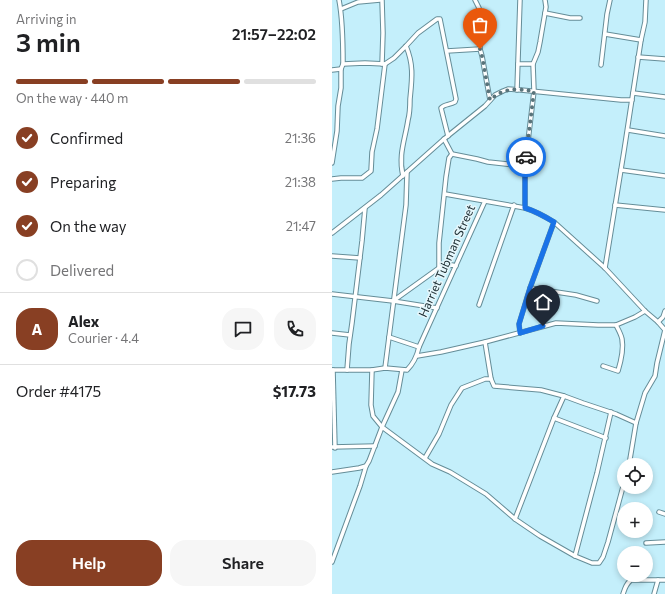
<!DOCTYPE html>
<html lang="en">
<head>
<meta charset="utf-8">
<style>
	body { margin:0; font-family:Commissioner,sans-serif; background:#f6f6f6; color:#202124; height:100vh; display:flex; flex-direction:column; font-size:15px; white-space:nowrap }
	* { box-sizing:border-box; margin:0 }
	p { font-size:13px; color:#757577 }
	.icon { flex:none; width:22px; height:22px; fill:none; stroke:currentColor; stroke-width:2; stroke-linecap:round; stroke-linejoin:round }
	.map { position:relative; flex:1; overflow:hidden }
	.details { display:flex; flex-direction:column; background:#fff; width:332px }
	.details>* { flex:none }
	.controls { position:absolute; left:285px; top:458px; display:grid; gap:8px }
	.controls a { display:grid; place-items:center; width:36px; height:36px; border-radius:50%; background:#fff; box-shadow:0 2px 6px #0003; font-size:20px }
	.pin { position:absolute; display:grid; place-items:center; width:34px; height:34px; color:#fff; margin:-41px -17px; border-radius:50% 50% 50% 0; rotate:-45deg; box-shadow:0 0 4px #0007 }
	.pin .icon { rotate:45deg }
	.courier { position:absolute; display:grid; place-items:center; width:40px; height:40px; margin:-20px; border:3px solid #1a73e8; border-radius:50%; background:#fff; color:#222; box-shadow:0 1px 5px #0007 }
	.headline em { font-style:normal; font-weight:600 }
	.headline div { display:flex; flex-direction:column-reverse }
	.headline { display:flex; align-items:center; justify-content:space-between; height:68px; padding:0 16px }
	h1 { font-size:26px; font-weight:600; line-height:30px }
	.bar { display:grid; grid-template-columns:repeat(4,1fr); gap:6px 4px; align-content:center; height:48px; padding:0 16px }
	.bar i { height:5px; border-radius:3px; background:#e0e0e0 }
	.bar .current { background:#883f23 }
	.bar p { grid-column:span 4 }
	.line { display:flex; align-items:center; gap:10px; padding:0 16px; border-top:1px solid #e0e0e0 }
	.line div { flex:1 }
	.round { display:grid; place-items:center; flex:none; width:42px; height:42px; border-radius:16px; background:#f6f6f6 }
	ol { padding:0 16px; list-style:none }
	li { display:flex; align-items:center; gap:12px; height:44px }
	li p { margin-inline-start:auto }
	li .icon { padding:4px; border-radius:50%; background:#883f23; color:#fff; stroke-width:4 }
	li:last-child { color:#757577 }
	li i { width:22px; height:22px; border:2px solid #e0e0e0; border-radius:50% }
	.button { display:flex; gap:8px; margin-top:auto; padding:8px 16px }
	.button a { flex:1; height:46px; border-radius:16px; background:#883f23; color:#fff; font-size:16px; font-weight:600; line-height:46px; text-align:center }
	.button a+a { background:#f6f6f6; color:#202124 }
	main { display:flex; flex:1; min-height:0 }
	.map>svg:first-child { display:block }
</style>
</head>
<body>
<main>
<section class="details">
<div class="headline"><div><h1>3 min</h1><p>Arriving in</p></div><em>21:57–22:02</em></div>
<div class="bar"><i class="current"></i><i class="current"></i><i class="current"></i><i></i><p>On the way · 440 m</p></div>
<ol>
<li><svg class="icon" aria-label="check" viewBox="0 0 24 24"><path d="M5 12l5 5 9-10"/></svg>Confirmed<p>21:36</p></li>
<li><svg class="icon" aria-label="check" viewBox="0 0 24 24"><path d="M5 12l5 5 9-10"/></svg>Preparing<p>21:38</p></li>
<li><svg class="icon" aria-label="check" viewBox="0 0 24 24"><path d="M5 12l5 5 9-10"/></svg>On the way<p>21:47</p></li>
<li><i></i>Delivered</li>
</ol>
<div class="line" style="height:72px"><b class="round" style="background:#883f23;color:#fff">A</b><div><b>Alex</b><p>Courier · 4.4</p></div><a class="round"><svg class="icon" aria-label="chat" viewBox="0 0 24 24"><path d="M4 5h16v11H9l-5 4z"/></svg></a><a class="round"><svg class="icon" aria-label="phone" viewBox="0 0 24 24"><path d="M5 4h4l2 5-3 2q2 4 5 5l2-3 5 2v4C11 20 4 13 5 4z"/></svg></a></div>
<div class="line" style="height:52px"><div>Order #4175</div><b>$17.73</b></div>
<div class="button"><a>Help</a><a>Share</a></div>
</section>
<div class="map">
<svg width="333" height="594" viewBox="0 0 333 594">
	<rect width="100%" height="100%" fill="#c4effb"/>
	<g fill="none" stroke-linecap="round" stroke-linejoin="round">
		<!-- street casing -->
		<g stroke="#658d98" stroke-width="5.5">
			<g id="street">
				<path d="M143,0L147,8L145,22L148,40V49L150,56L158,100"/>
				<path d="M9,9L26,2L48,0"/>
				<path d="M213,13L238,18H248"/>
				<path d="M273,34L309,40"/>
				<path d="M115,51L148,49"/>
				<path d="M306,57L333,59"/>
				<path d="M11,64L33,63L53,64L62,58L74,46L86,33L105,19H108L124,99L123,102C118,105 112,104 109,108L116,136"/>
				<path d="M50,64L51,33L50,0"/>
				<path d="M186,64H201"/>
				<path d="M269,65L275,14L278,0"/>
				<path d="M0,70L9,69"/>
				<path d="M185,90L188,0"/>
				<path d="M301,93L333,97"/>
				<path d="M296,130L333,136"/>
				<path d="M112,139L120,154L145,159L156,162L193,166"/>
				<path d="M0,163L5,131L6,106L9,88V69L11,64C11,43 11,21 7,0"/>
				<path d="M289,170L333,176"/>
				<path d="M71,176C66,155 73,140 76,120C78,113 78,106 78,99C80,79 82,65 74,46"/>
				<path d="M0,179L9,178H30L39,171L40,152L45,129L53,64"/>
				<path d="M113,194L193,208C203,211 212,216 222,222L273,268L313,311L326,322L333,330L325,363L323,376L313,393L304,423L297,465"/>
				<path d="M283,205L333,210"/>
				<path d="M193,208V166L202,91L201,64L206,52L208,42L214,7L213,0"/>
				<path d="M0,233L49,195L112,139L153,106L163,95L171,91L176,89L189,90L289,100H300"/>
				<path d="M0,256L28,258"/>
				<path d="M107,268V243L114,177L117,158L120,154"/>
				<path d="M273,268L292,151L309,40L313,22L314,0"/>
				<path d="M198,288L244,295L265,301"/>
				<path d="M0,294L61,301L105,308"/>
				<path d="M61,301L107,268L120,265L124,266"/>
				<path d="M147,305L182,205"/>
				<path d="M326,322L331,317L333,311"/>
				<path d="M0,333L18,335"/>
				<path d="M188,333L187,324L198,288L222,222"/>
				<path d="M57,337L87,347"/>
				<path d="M153,342L159,379L162,386L209,390L232,396L251,403L284,414L304,423"/>
				<path d="M85,356L109,352L153,342L224,323L266,325H284L303,317L313,311"/>
				<path d="M271,366L286,371C289,361 292,350 290,339C289,334 286,329 284,325"/>
				<path d="M53,368L74,205L75,172"/>
				<path d="M0,370H40L53,368L75,370C82,363 85,356 87,347L153,201"/>
				<path d="M1,370L3,448"/>
				<path d="M15,370L17,344L20,323L30,241L33,208"/>
				<path d="M70,370L66,392L50,427L100,464L118,472L154,494L183,519L208,536L243,556L260,563H267L271,557L276,542L292,483"/>
				<path d="M222,418L274,438"/>
				<path d="M0,447L43,446"/>
				<path d="M93,458L107,434L119,405L130,388L153,379H159"/>
				<path d="M0,472L27,468L34,466L37,461L50,427L41,416L39,405L40,370"/>
				<path d="M327,512L333,514"/>
				<path d="M183,519L222,418L232,396"/>
				<path d="M314,543L333,542"/>
				<path d="M243,556L265,473L279,412"/>
				<path d="M0,562L28,486L34,466"/>
				<path d="M291,594C293,588 294,584 299,580H333"/>
				<path d="M322,594L326,580"/>
			</g>
		</g>
		<!-- street -->
		<use href="#street" stroke="#fff" stroke-width="3.5"/>
	</g>
	<g fill="none" stroke-linecap="round" stroke-linejoin="round">
		<!-- done -->
		<path stroke="#59747b" stroke-width="4" stroke-dasharray="0 7.2" d="M148,49L150,56L158,100C172,87 184,89 202,91L194,157"/>
		<!-- route -->
		<path stroke="#1a73e8" stroke-width="5" d="M194,157L193,166V208C203,211 212,216 222,222L198,288L187,324L188,333L211,326"/>
	</g>
	<g text-anchor="middle" stroke-width="3" stroke-linejoin="round" paint-order="stroke">
		<!-- street labels -->
		<g font-size="12" fill="#203136" stroke="#e6f7fc">
			<text transform="translate(115 261) rotate(-66)" y="4">Harriet Tubman Street</text>
		</g>
	</g>
</svg>
<div class="controls">
<a><svg class="icon" aria-label="locate" viewBox="0 0 24 24"><circle cx="12" cy="12" r="6"/><path d="M12 2v4M12 18v4M2 12h4M18 12h4"/></svg></a>
<a>+</a>
<a>−</a>
</div>
<div class="pin" style="left:148px;top:49px;background:#ea580c"><svg class="icon" aria-label="bag" viewBox="0 0 24 24"><path d="M5 8h14l-1 12H6zM9 8a3 3 0 0 1 6 0"/></svg></div>
<div class="pin" style="left:211px;top:326px;background:#1f2937"><svg class="icon" aria-label="home" viewBox="0 0 24 24"><path d="M3 11l9-7 9 7M6 9v11h12V9"/></svg></div>
<div class="courier" style="left:194px;top:157px"><svg class="icon" aria-label="car" viewBox="0 0 24 24"><path d="M5 17H2v-5l4-1 3-4h7l3 4 3 1v5h-3M9 17h6M6 11h13"/><circle cx="7" cy="17" r="2"/><circle cx="17" cy="17" r="2"/></svg></div>
</div>
</main>
</body>
</html>
